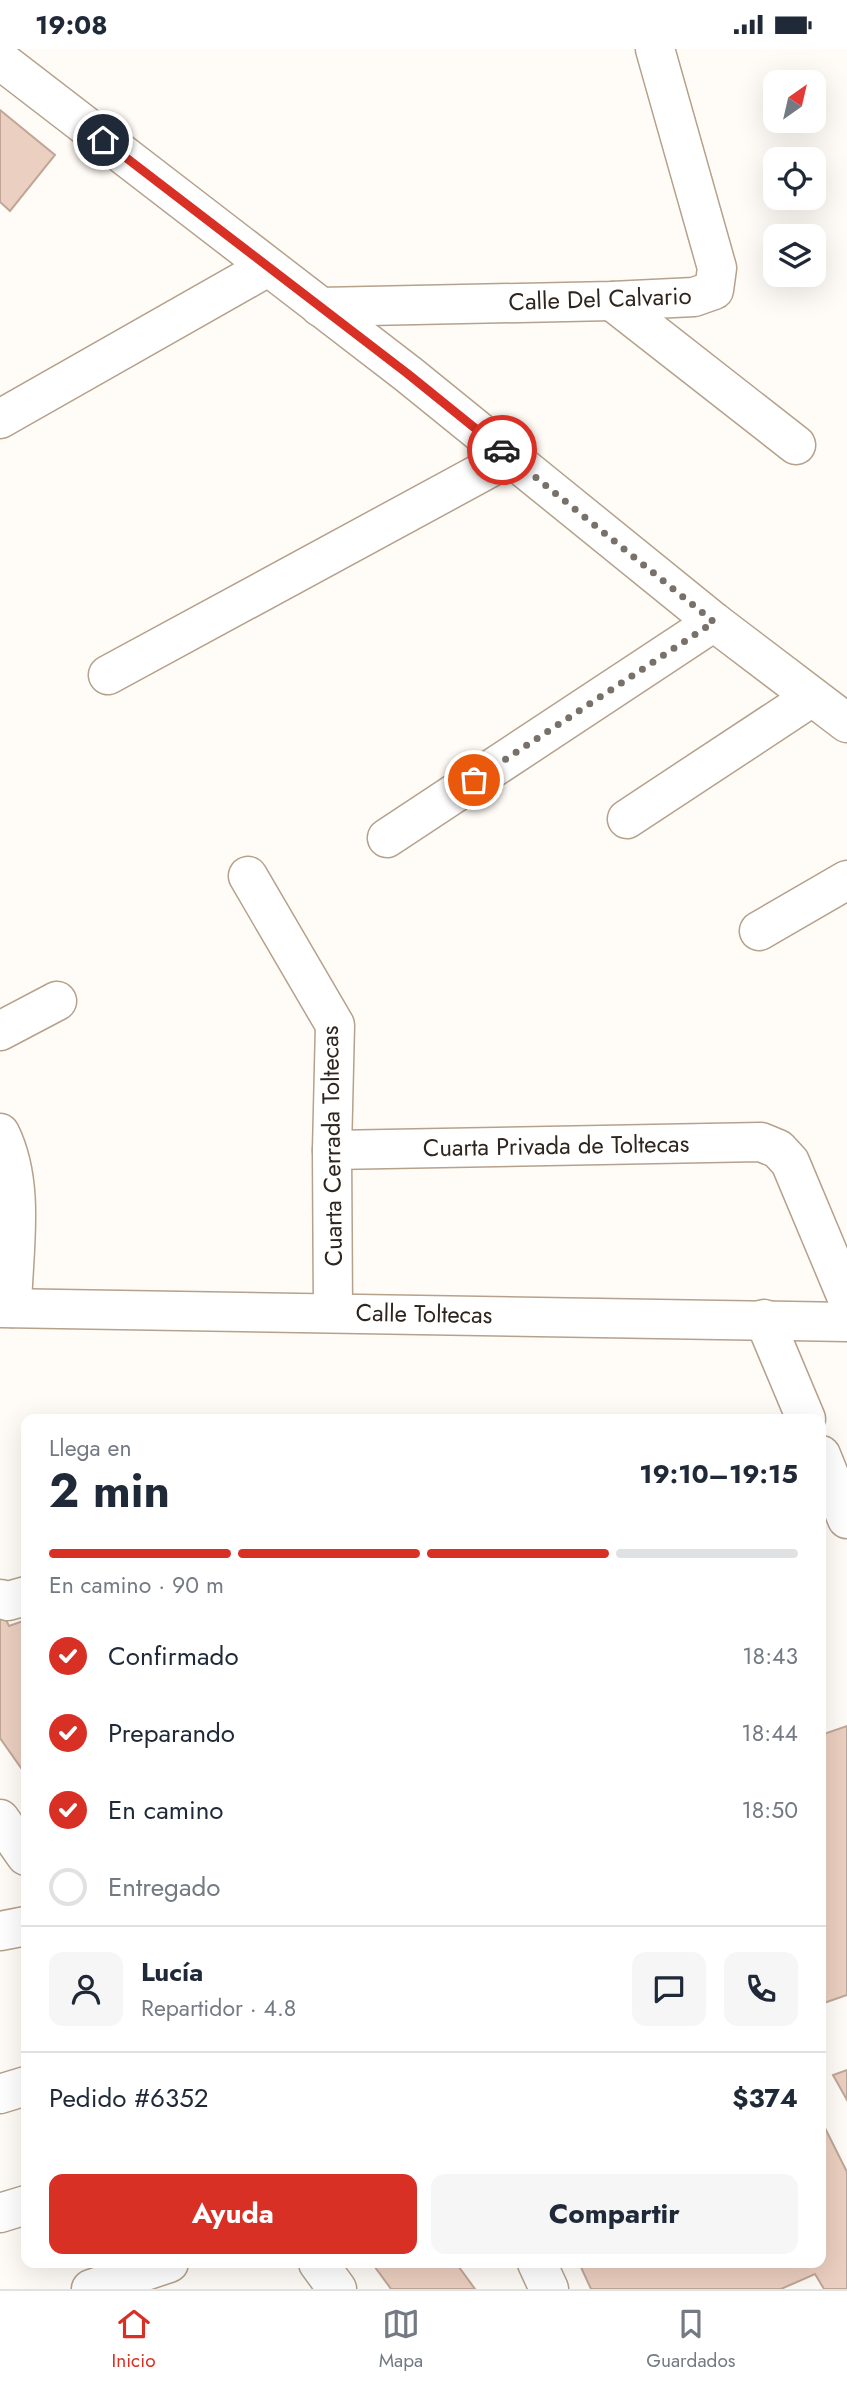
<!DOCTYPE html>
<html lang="es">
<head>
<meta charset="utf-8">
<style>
	body { margin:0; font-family:Jost,sans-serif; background:#f6f6f7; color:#1f2937; height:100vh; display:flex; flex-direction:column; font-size:26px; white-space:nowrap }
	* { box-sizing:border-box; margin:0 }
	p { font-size:23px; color:#747a83 }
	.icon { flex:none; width:38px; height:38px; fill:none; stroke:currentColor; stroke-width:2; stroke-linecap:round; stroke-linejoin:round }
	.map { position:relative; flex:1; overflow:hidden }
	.sheet { position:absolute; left:21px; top:1365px; width:805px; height:854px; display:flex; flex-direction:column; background:#fff; border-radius:14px; box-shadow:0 7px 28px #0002 }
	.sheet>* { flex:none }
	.needle { width:46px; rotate:34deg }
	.tools { position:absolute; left:763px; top:21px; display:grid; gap:14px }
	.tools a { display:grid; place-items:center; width:63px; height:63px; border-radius:14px; background:#fff; box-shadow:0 7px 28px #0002; font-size:35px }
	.pin { position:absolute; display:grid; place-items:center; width:60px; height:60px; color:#fff; margin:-30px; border:4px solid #fff; border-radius:50%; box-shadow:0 2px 7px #0007 }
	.courier { position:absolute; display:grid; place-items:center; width:70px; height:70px; margin:-35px; border:5px solid #d93025; border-radius:50%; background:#fff; color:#222; box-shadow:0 2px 9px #0007 }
	.summary em { font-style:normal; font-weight:700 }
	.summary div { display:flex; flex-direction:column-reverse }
	.summary { display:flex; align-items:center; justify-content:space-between; height:119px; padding:0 28px }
	h1 { font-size:46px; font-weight:700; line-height:52px }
	.bar { display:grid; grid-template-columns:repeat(4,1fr); gap:10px 7px; align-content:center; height:84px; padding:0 28px }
	.bar i { height:9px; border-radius:5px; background:#e0e1e3 }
	.bar .current { background:#d93025 }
	.bar p { grid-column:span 4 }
	.line { display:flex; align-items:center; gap:18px; padding:0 28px; border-top:2px solid #e0e1e3 }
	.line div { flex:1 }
	.round { display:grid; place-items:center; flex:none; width:74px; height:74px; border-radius:14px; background:#f6f6f7 }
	ol { padding:0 28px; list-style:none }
	li { display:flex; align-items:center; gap:21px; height:77px }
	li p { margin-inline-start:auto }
	li .icon { padding:7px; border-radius:50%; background:#d93025; color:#fff; stroke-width:4 }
	li:last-child { color:#747a83 }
	li i { width:38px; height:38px; border:4px solid #e0e1e3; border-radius:50% }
	.action { display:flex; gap:14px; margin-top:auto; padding:14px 28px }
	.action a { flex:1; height:80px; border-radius:14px; background:#d93025; color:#fff; font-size:28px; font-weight:700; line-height:80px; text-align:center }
	.action a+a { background:#f6f6f7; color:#1f2937 }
	.status { display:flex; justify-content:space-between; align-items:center; height:49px; padding:0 35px; background:#fff; direction:ltr }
	.status svg { height:19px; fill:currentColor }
	.dock { display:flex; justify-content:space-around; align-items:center; height:98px; border-top:2px solid #e0e1e3; background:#fff; font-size:19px; color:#747a83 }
	.dock a { display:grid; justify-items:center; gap:4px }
	.dock .current { color:#d93025 }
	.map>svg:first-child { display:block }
</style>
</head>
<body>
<div class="status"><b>19:08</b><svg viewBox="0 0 49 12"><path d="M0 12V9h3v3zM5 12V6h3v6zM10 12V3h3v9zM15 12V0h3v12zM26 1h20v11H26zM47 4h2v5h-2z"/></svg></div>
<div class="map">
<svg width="847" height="2240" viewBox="0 0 847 2240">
	<rect width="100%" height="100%" fill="#fffbf6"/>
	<!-- building -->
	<g fill="#ebcfc0" stroke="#c1a697" stroke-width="2">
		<path d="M0,61L55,106L10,162L0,153Z"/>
		<path d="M0,1559L9,1577L26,1571V1726L0,1689Z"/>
		<path d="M847,1677V1946L821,1955V1686Z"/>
		<path d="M847,2021V2051L833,2026Z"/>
		<path d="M821,2071L847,2123V2240H824L815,2225L781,2240H591L579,2214H821Z"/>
		<path d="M372,2214H456L475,2240H391Z"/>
	</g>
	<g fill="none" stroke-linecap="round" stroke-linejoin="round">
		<!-- minor casing -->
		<g stroke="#b5a18c" stroke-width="41">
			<g id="minor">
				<path d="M0,11L408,325L714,573L847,674"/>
				<path d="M612,252L796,396"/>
				<path d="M320,258L612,252L694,248L714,241L717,219L655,0"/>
				<path d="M0,370L266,219"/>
				<path d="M108,626L510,408"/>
				<path d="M627,770L812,648"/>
				<path d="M387,789L714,573"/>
				<path d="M248,827L335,976L332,1101L333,1264"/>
				<path d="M759,882L847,831"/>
				<path d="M0,982L57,952"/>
				<path d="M0,1084C26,1136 13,1203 12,1259"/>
				<path d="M332,1101L761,1093L778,1100L790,1113L847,1249"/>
				<path d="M0,1259L847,1273"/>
				<path d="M764,1270L806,1370"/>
				<path d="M821,1406L847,1470"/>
				<path d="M0,1550L8,1552L26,1547"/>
				<path d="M0,1770L26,1807"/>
				<path d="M0,1882L26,1877"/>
				<path d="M0,2045L26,2037"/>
				<path d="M0,2164L26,2156"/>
				<path d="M318,2214L337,2240"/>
				<path d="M537,2214L549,2240"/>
				<path d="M91,2240L169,2214"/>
			</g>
		</g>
		<!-- minor -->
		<use href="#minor" stroke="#fff" stroke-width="38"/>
	</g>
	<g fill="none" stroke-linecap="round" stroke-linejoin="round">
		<!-- done -->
		<path stroke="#77716a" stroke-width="7" stroke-dasharray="0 12.6" d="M474,731L714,573L502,401"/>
		<!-- route -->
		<path stroke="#d93025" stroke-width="9" d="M103,91L408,325L502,401"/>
	</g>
	<g text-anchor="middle" stroke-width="5" stroke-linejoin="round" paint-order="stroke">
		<!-- street labels -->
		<g font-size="24" fill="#2e261e" stroke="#fff">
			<text transform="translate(600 250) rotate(-2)" y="8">Calle Del Calvario</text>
			<text transform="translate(332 1097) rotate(-91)" y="8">Cuarta Cerrada Toltecas</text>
			<text transform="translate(556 1097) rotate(-1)" y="8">Cuarta Privada de Toltecas</text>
			<text transform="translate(424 1265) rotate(1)" y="8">Calle Toltecas</text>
		</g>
	</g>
</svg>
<div class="tools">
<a><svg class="needle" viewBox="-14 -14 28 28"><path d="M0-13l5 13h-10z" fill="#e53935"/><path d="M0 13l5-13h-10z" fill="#747a83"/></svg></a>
<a><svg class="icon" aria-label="locate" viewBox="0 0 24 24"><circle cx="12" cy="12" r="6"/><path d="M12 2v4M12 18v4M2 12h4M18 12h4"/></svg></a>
<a><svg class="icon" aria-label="layers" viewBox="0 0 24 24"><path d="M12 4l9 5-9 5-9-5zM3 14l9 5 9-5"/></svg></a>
</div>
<div class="pin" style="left:474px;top:731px;background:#ea580c"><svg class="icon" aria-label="bag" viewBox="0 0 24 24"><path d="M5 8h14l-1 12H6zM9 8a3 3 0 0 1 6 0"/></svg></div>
<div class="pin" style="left:103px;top:91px;background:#1f2937"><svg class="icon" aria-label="home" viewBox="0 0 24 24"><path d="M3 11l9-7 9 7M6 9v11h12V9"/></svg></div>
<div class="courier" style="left:502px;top:401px"><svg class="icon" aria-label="car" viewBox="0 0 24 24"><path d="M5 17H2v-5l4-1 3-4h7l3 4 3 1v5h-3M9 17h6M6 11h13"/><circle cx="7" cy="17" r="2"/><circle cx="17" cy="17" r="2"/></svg></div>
<section class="sheet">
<div class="summary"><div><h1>2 min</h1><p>Llega en</p></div><em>19:10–19:15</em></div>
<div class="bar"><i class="current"></i><i class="current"></i><i class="current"></i><i></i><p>En camino · 90 m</p></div>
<ol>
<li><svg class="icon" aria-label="check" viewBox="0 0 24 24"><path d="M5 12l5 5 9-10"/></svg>Confirmado<p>18:43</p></li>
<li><svg class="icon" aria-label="check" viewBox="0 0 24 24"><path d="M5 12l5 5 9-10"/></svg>Preparando<p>18:44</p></li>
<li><svg class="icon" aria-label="check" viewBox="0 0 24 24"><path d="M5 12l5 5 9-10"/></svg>En camino<p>18:50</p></li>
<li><i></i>Entregado</li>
</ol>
<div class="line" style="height:126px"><a class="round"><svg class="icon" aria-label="person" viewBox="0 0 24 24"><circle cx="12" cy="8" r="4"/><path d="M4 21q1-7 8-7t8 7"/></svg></a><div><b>Lucía</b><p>Repartidor · 4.8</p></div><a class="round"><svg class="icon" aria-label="chat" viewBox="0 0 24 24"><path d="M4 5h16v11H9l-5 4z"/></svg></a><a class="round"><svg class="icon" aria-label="phone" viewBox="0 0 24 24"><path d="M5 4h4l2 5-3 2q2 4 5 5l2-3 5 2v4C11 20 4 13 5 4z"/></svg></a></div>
<div class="line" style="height:91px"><div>Pedido #6352</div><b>$374</b></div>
<div class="action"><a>Ayuda</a><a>Compartir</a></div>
</section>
</div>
<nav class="dock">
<a class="current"><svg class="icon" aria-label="home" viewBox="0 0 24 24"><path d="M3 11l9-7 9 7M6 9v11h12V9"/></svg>Inicio</a>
<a><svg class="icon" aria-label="map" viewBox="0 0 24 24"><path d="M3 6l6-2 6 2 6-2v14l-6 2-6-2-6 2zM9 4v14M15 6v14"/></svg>Mapa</a>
<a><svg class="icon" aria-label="saved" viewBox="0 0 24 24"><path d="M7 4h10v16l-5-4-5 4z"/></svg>Guardados</a>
</nav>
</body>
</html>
